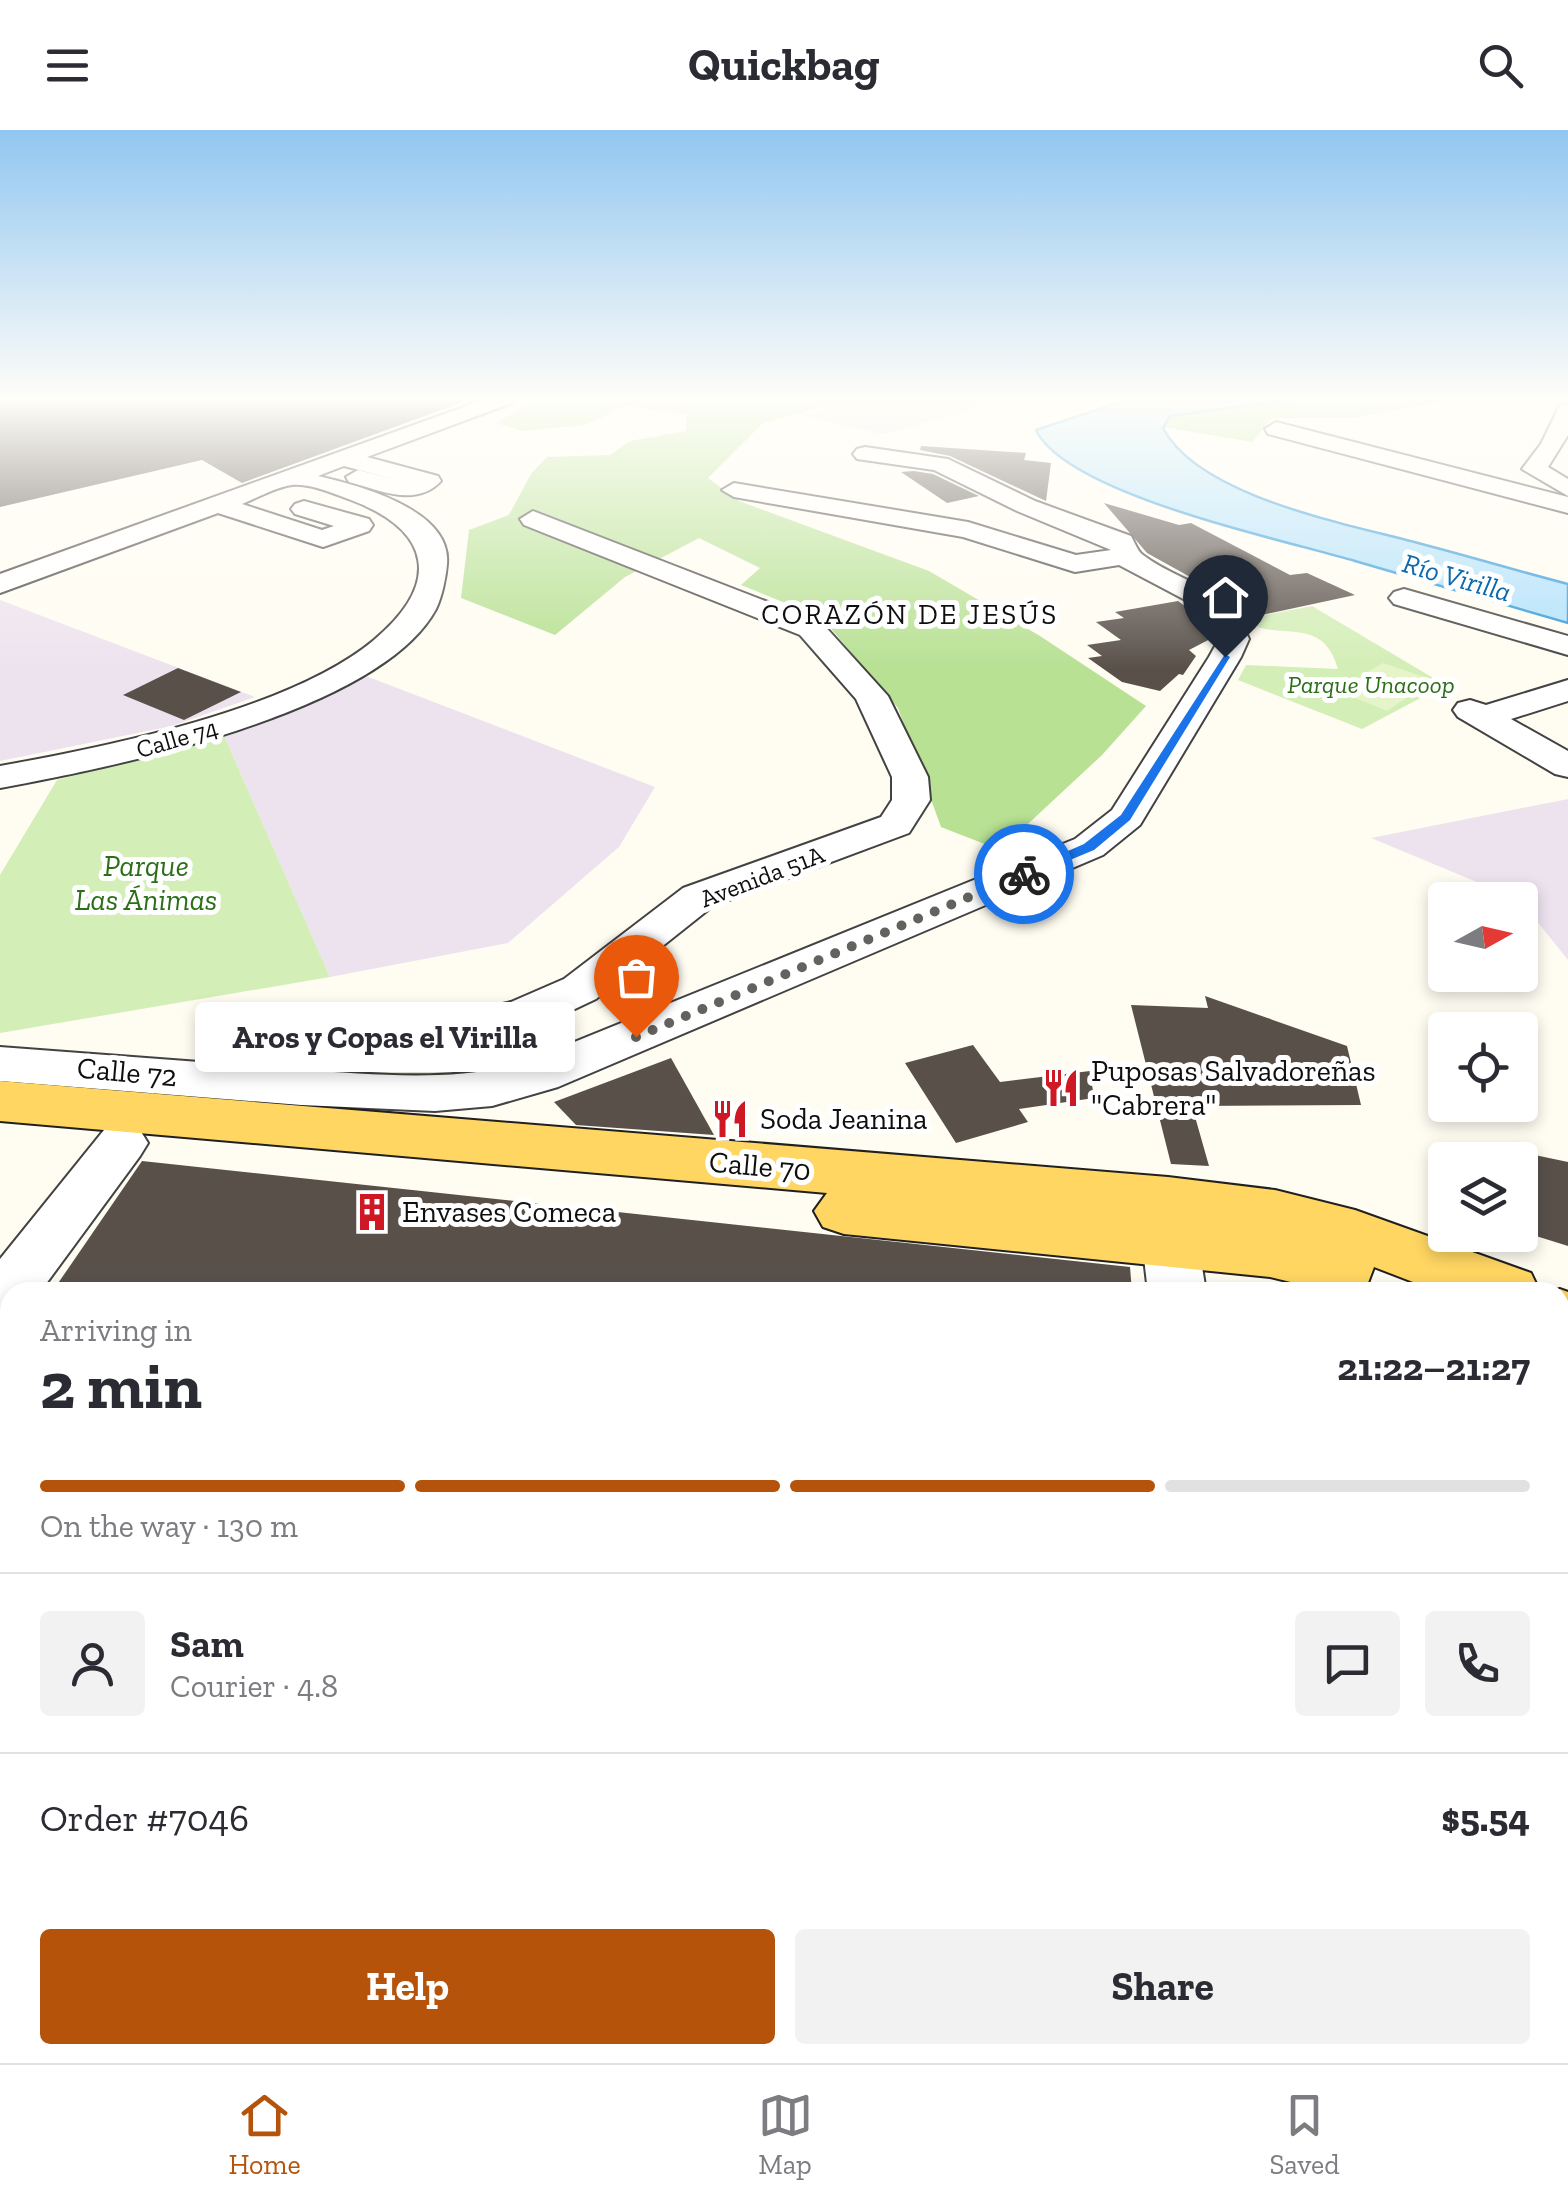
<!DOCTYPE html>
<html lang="en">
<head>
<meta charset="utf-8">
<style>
	body { margin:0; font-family:"Zilla Slab",serif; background:#f2f2f3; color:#2b2b33; height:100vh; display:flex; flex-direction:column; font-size:38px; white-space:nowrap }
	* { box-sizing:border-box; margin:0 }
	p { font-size:32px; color:#7c7c81 }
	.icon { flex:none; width:55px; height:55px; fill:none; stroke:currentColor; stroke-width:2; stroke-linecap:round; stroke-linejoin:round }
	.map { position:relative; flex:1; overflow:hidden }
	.panel { position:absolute; left:0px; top:1152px; width:1570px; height:782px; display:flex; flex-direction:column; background:#fff; border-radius:30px 30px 0 0; box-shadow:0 5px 15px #0003 }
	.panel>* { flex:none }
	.needle { width:65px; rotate:82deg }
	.buttons { position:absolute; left:1428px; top:752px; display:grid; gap:20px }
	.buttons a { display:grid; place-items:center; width:110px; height:110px; border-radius:10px; background:#fff; box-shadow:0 5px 15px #0003; font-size:50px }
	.pin { position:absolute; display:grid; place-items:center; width:85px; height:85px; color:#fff; margin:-102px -42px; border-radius:50% 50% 50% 0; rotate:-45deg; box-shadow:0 0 10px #0007 }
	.pin .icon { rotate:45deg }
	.courier { position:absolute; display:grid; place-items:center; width:100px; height:100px; margin:-50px; border:8px solid #1a73e8; border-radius:50%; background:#fff; color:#222; box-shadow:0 2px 12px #0007 }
	.bubble { position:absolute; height:70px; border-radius:10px; background:#fff; box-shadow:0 5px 15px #0003; font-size:32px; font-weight:700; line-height:70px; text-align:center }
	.head em { font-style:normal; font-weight:700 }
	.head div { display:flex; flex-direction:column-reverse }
	.head { display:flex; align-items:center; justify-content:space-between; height:170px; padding:0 40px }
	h1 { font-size:65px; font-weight:700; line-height:75px }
	.bar { display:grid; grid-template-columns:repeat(4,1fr); gap:15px 10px; align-content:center; height:120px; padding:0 40px }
	.bar i { height:12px; border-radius:8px; background:#e1e1e2 }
	.bar .active { background:#b45309 }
	.bar p { grid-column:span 4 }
	.line { display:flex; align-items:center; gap:25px; padding:0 40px; border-top:2px solid #e1e1e2 }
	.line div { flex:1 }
	.round { display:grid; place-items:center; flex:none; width:105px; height:105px; border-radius:10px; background:#f2f2f3 }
	.cta { display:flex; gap:20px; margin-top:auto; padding:20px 40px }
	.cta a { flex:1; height:115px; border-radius:10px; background:#b45309; color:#fff; font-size:40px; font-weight:700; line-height:115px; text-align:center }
	.cta a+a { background:#f2f2f3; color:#2b2b33 }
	header { display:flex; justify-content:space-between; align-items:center; height:130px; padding:0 40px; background:#fff; font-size:45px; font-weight:700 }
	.tab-bar { display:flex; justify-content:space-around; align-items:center; height:140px; border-top:2px solid #e1e1e2; background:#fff; font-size:28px; color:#7c7c81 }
	.tab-bar a { display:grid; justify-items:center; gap:5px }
	.tab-bar .active { color:#b45309 }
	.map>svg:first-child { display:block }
</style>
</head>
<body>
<header><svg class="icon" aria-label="menu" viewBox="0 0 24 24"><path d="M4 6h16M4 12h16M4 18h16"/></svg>Quickbag<svg class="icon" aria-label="search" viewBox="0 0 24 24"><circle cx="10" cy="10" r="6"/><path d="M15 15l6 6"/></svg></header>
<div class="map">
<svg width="1568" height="1933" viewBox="0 0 1568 1933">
	<rect width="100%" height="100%" fill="#fffcf2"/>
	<!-- industrial -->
	<g fill="#ede3ef">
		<path d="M853,269H992L983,277L882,304L802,285Z"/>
		<path d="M0,470L255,567L172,596L0,631Z"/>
		<path d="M358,543L655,657L619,717L508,813L330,847L222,601Z"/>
		<path d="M1568,669V830L1520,770L1371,708Z"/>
	</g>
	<!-- green -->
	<g fill="#d4eeb7">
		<path d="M1312,476L1445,555L1362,599L1238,550L1246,535L1338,539C1322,481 1274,515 1244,489Z"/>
		<path d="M222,601L330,847L0,903V745L57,650L167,621Z"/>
	</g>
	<!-- forest -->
	<g fill="#b8e194">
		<path d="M537,269H852L763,293L708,348L739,371L929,441L1040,506L1146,576L1102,625L1000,720L941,697L898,578L822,488L741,455L760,438L699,408L625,447L555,505L461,468L469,400L509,385L531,344L547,327L610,325L630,311L686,301L687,284L626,276L585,295L523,301L496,293Z"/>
		<path d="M1296,269H1459L1350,288H1272L1252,312L1163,297L1170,286Z"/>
	</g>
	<!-- pitch -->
	<path fill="#e6f4c9" d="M1383,533L1433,550L1387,581L1337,560Z"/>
	<!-- water -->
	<path fill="#b1e1fc" stroke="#3099db" stroke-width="2.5" d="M1130,269H1296L1170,286L1163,298C1199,367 1348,394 1418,413C1468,426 1518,441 1568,454V493C1497,473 1426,451 1355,431C1285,410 1067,365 1036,300Z"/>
	<!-- building -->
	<g fill="#59504a">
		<path d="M0,269H463V272L242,353L202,330L0,377Z"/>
		<path d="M921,316L1026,323L1024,330L1051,333L1046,371L950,326L920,320Z"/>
		<path d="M914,341L933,344L979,366L947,373L901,342Z"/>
		<path d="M1104,373L1179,395L1191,393L1290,445L1307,443L1355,465L1243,489L1219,463L1147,423Z"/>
		<path d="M1178,471L1209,494L1206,498L1214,507L1189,520L1196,526L1183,545L1179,544L1160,561L1122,552L1088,528L1102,526L1087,515L1121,510L1096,492L1124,488L1115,482Z"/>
		<path d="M178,538L241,562L184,590L123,565Z"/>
		<path d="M1205,866L1347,916L1361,975L1192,976L1209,1036L1171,1034L1131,875L1208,878Z"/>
		<path d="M973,915L1000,952L1090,941L1094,968L1019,979L1028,992L956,1013L905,933Z"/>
		<path d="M671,928L714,1005L576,995L554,972Z"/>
		<path d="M1520,1022L1568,1032V1116L1520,1101Z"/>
		<path d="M142,1031L1130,1137L1132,1162H52Z"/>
	</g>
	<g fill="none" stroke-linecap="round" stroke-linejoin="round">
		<!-- minor casing -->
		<g stroke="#424242" stroke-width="4">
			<g id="minor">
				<path d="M486,269H515L512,273L367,327L438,346L441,351C416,378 379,360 349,352L346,347L358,340L404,352L344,336L318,346C357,355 452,379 447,434C446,447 442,467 436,479C380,583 110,638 0,658V636C107,617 290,580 374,510C441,454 433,401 351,370C335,364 309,353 292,355C276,357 257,368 242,374L322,400L334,396L295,384L291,379L295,374L304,371L369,389L373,395L369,401L323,417L218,383L0,463V444Z"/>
				<path d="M1568,274V305L1548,337L1568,349V366L1522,339L1541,314L1560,275Z"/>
				<path d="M1276,292L1568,367V383L1268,304L1265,299Z"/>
				<path d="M865,317L948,329L1035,371L1131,406C1135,413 1138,422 1143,425C1185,456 1227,454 1249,509L1241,527L1140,695L1103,725L558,957L492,976L435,981L301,975L0,951V917L226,934L223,929L230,917L247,912L385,900L511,872L564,849L683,758L881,687L892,670V647L856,569L800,505L524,395L520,389L533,381L822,493L888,566L928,647L930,670L909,703L713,776L596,869L539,896L385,932L300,940C375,944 452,953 525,932L1075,709L1112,680L1209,527L1219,509L1212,492L1191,473L1119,435L1075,442L963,407L734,367L722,360L734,353L968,392L1076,425L1111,420L1017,381L934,340L857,329L853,324L857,319Z"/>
				<path d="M1404,459L1568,506V525L1394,474L1389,468L1394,462Z"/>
				<path d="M1568,550V571L1511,589L1568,621V647L1555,644L1458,587L1453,580L1458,573L1470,570L1486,575Z"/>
				<path d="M122,994L140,1000L148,1013L140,1026L40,1162H10V1193L0,1196V1129L104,1000Z"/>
				<path d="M1170,1089L1190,1095L1198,1111L1206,1162H1148L1142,1111L1150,1095Z"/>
				<path d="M1225,1925H1315L1316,1933H1226Z"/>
			</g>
		</g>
		<!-- major casing -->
		<g stroke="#202020" stroke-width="4">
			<g id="major">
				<path d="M0,951L1168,1047L1275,1060L1355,1080L1531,1143L1540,1162H1439L1374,1137L1366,1158L1332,1162L1270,1147L844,1104L823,1097L814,1081L827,1063L0,991Z"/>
				<path d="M1560,1159L1568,1162V1266L1560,1263V1162H1549Z"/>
			</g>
		</g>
		<!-- minor -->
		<use href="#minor" fill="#fff" fill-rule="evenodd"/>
		<!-- major -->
		<use href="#major" fill="#ffd662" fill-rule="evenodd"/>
	</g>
	<!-- sky -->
	<linearGradient id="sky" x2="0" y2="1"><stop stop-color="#92c6f0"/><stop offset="0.5" stop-color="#fffef9"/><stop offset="1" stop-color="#fffef9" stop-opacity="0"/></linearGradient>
	<rect width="1568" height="539" fill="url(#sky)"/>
	<!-- route -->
	<path fill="#1a73e8" d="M1225,524L1230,527L1130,690L1094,720L1029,747H1020V742L1084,714L1121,685Z"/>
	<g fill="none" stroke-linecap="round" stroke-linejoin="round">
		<!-- done -->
		<path stroke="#63625e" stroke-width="10" stroke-dasharray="0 18" d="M636,907L1024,744"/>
	</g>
	<!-- icons -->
	<defs>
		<g id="restaurant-bare" transform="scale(3)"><path d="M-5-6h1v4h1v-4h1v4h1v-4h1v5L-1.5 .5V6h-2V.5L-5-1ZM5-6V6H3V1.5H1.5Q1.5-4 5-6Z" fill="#ce1824" stroke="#fff" stroke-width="2.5" paint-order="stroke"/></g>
		<g id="building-bare" transform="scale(3)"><path d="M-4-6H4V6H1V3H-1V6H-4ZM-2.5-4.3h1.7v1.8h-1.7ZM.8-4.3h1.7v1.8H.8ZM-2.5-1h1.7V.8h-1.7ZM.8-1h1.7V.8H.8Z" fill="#ce1824" stroke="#fff" stroke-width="2.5" paint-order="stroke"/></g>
	</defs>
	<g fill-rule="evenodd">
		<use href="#restaurant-bare" x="1061" y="958"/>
		<use href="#restaurant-bare" x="730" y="989"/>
		<use href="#building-bare" x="372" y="1082"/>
	</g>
	<g text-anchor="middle" stroke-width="10" stroke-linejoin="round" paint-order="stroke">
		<!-- far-park labels -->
		<g font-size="25" font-style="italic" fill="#2b6f18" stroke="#fff">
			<text x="1371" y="563">Parque Unacoop</text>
		</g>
		<!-- far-street labels -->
		<g font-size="25" fill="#0f0f0f" stroke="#fff">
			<text transform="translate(177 608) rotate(-16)" y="9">Calle 74</text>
			<text transform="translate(762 746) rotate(-21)" y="9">Avenida 51A</text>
		</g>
		<!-- far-water labels -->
		<g font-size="28" font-style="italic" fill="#0b6aaf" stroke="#fff">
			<text transform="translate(1457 447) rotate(16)" y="10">Río Virilla</text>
		</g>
		<!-- far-neighbourhood labels -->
		<g font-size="28" letter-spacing="2.5" fill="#0f0f0f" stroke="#fff">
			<text x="910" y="494">CORAZÓN DE JESÚS</text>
		</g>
		<!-- park labels -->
		<g font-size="30" font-style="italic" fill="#2b6f18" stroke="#fff">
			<text x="146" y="746">Parque<tspan x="146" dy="34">Las Ánimas</tspan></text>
		</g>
		<!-- poi labels -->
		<g font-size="30" fill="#0f0f0f" stroke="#fff" text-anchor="start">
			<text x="1091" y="951">Puposas Salvadoreñas<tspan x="1091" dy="34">"Cabrera"</tspan></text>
			<text x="760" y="999">Soda Jeanina</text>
			<text x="402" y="1092">Envases Comeca</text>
		</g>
		<!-- street labels -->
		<g font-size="30" fill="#0f0f0f" stroke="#fff">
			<text transform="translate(127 942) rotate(5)" y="10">Calle 72</text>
			<text transform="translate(760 1036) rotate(5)" y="10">Calle 70</text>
		</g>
	</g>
</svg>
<div class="buttons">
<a><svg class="needle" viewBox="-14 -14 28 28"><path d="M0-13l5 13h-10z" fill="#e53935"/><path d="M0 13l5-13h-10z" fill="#7c7c81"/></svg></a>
<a><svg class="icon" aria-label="locate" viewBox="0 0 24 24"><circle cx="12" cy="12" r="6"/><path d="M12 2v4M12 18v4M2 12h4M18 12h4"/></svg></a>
<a><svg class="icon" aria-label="layers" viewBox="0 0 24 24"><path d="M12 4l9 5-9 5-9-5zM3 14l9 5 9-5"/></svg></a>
</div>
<div class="pin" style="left:636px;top:907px;background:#ea580c"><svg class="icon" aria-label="bag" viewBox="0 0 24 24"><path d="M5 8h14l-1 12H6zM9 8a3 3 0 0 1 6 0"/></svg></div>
<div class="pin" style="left:1225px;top:527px;background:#1f2937"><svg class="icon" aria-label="home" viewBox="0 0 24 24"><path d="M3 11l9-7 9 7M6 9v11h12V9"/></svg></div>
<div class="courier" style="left:1024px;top:744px"><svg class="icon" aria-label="bike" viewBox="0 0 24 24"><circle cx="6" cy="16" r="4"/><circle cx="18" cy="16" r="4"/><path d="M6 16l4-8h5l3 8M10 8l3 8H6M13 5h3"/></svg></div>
<div class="bubble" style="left:195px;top:872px;width:380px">Aros y Copas el Virilla</div>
<section class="panel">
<div class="head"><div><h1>2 min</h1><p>Arriving in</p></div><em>21:22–21:27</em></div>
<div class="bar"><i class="active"></i><i class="active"></i><i class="active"></i><i></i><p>On the way · 130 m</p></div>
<div class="line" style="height:180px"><a class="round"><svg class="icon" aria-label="person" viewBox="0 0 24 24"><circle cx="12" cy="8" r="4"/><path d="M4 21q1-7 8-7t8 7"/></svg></a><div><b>Sam</b><p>Courier · 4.8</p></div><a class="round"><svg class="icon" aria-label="chat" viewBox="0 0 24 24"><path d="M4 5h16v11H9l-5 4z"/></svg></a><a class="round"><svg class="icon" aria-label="phone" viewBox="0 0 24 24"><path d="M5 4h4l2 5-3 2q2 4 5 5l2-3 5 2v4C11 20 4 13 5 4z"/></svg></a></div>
<div class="line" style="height:130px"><div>Order #7046</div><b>$5.54</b></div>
<div class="cta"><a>Help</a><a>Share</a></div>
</section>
</div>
<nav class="tab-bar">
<a class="active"><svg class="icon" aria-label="home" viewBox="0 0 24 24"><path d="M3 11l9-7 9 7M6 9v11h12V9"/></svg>Home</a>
<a><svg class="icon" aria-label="map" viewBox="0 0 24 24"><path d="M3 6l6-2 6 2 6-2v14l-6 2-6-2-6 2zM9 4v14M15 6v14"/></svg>Map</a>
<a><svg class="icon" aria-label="saved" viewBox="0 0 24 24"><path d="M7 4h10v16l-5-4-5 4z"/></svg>Saved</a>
</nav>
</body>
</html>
